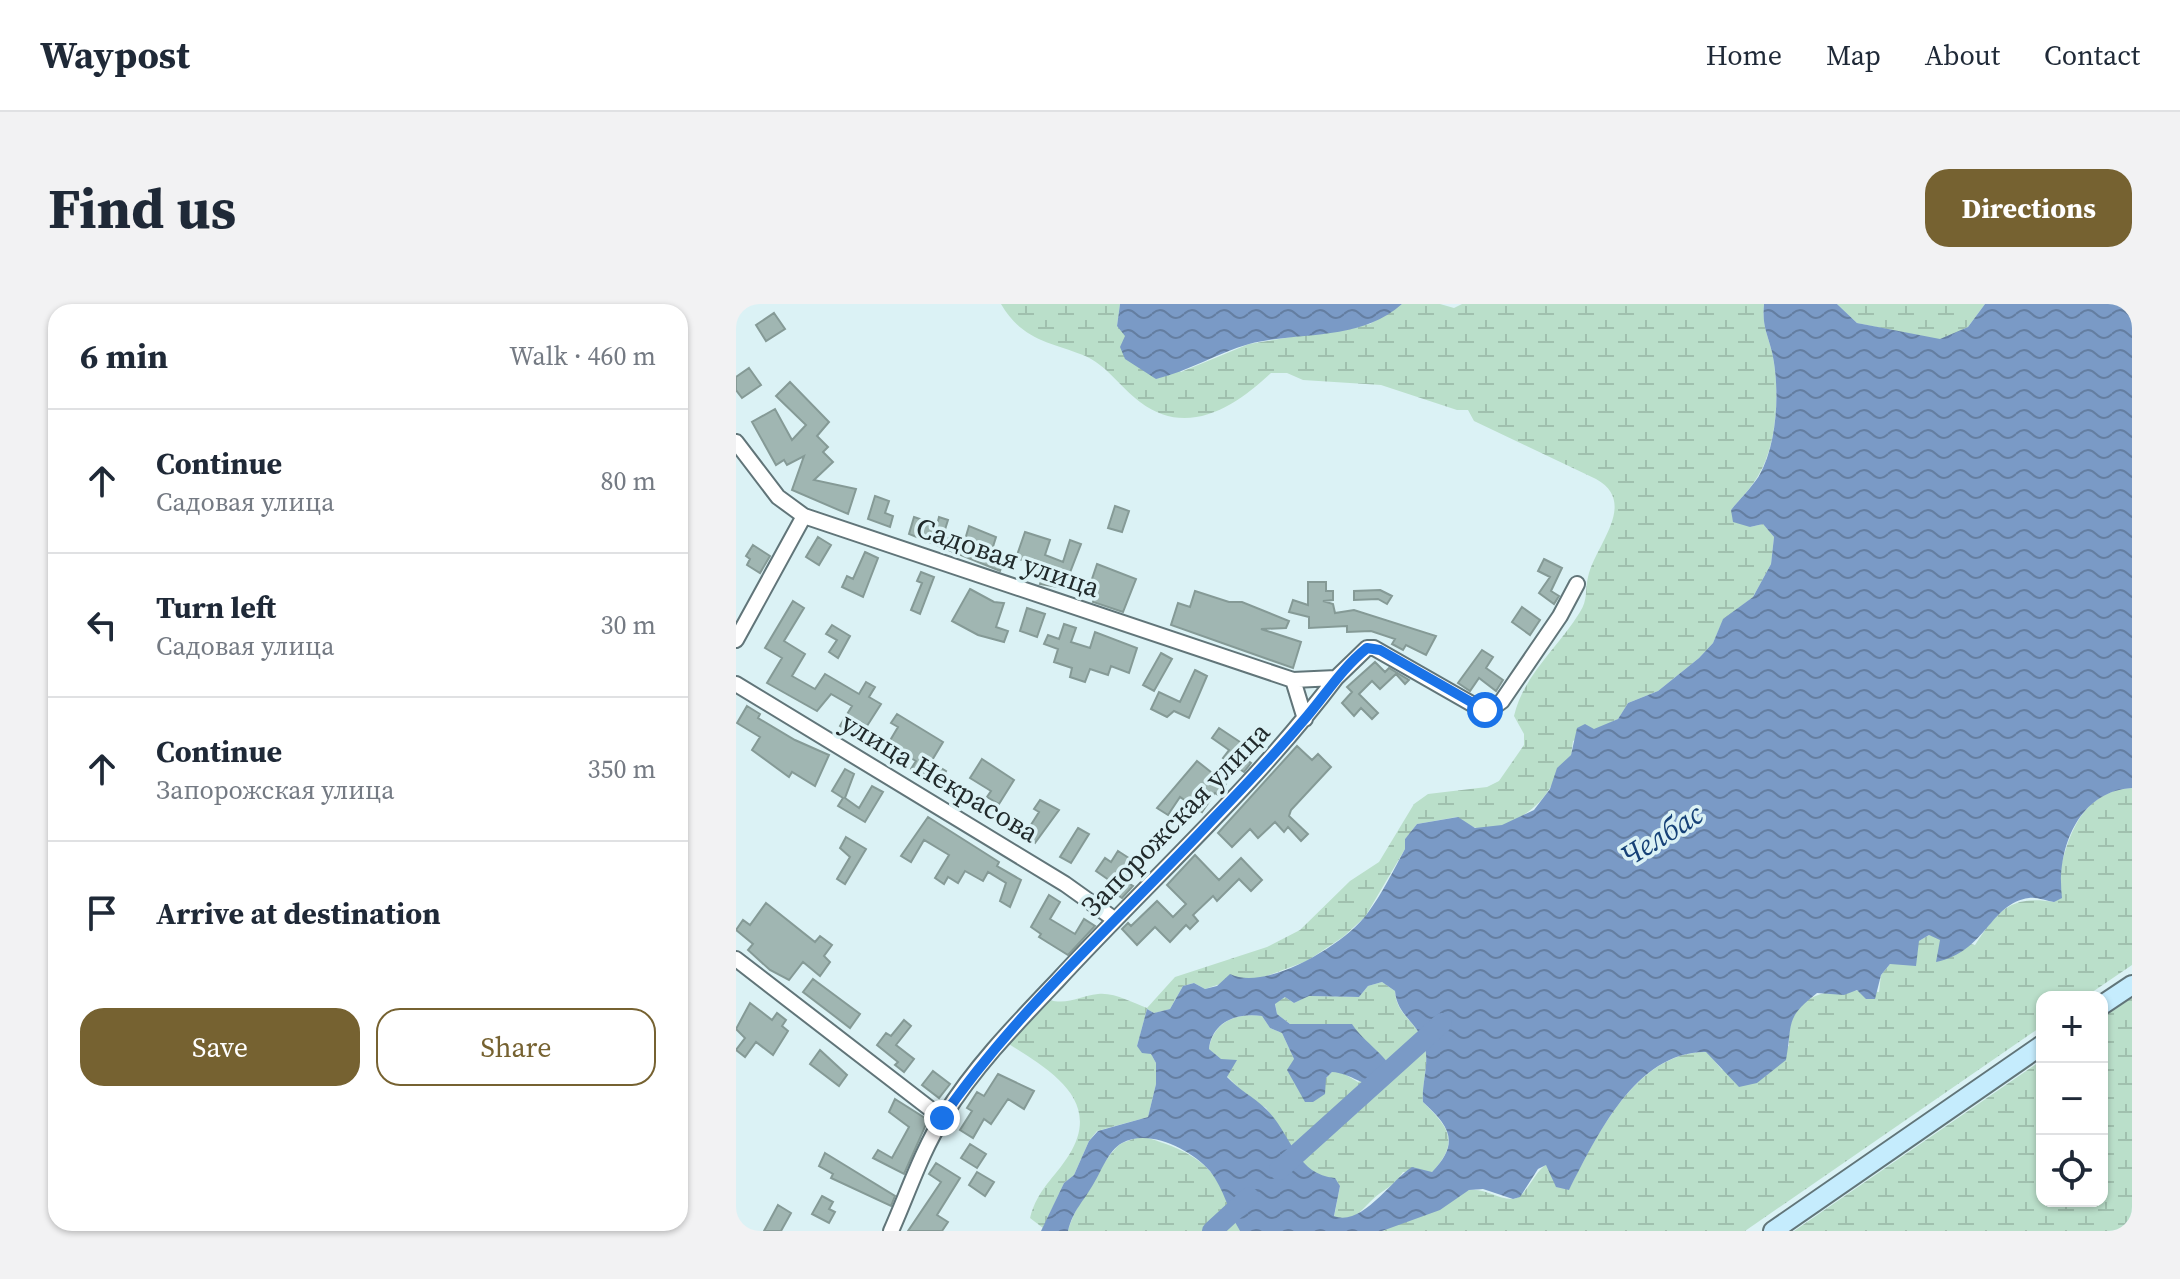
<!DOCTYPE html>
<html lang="en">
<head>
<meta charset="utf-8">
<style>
  body { margin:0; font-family:"Source Serif 4",serif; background:#f2f2f3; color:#1f2937 }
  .controls { position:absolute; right:24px; bottom:24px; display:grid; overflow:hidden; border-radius:16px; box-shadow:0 2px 6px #0004 }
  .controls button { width:72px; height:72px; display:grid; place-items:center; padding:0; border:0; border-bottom:2px solid #e0e1e3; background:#fff; color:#1f2937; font:40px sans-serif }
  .stop { position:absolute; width:24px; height:24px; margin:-18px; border:6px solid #1a73e8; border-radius:50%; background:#fff }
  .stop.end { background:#1a73e8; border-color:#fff; box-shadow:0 2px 8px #0008 }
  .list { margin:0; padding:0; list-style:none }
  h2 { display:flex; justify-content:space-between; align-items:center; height:104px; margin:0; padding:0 32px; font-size:34px }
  h2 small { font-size:26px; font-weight:400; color:#747a83 }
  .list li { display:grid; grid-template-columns:52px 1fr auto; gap:24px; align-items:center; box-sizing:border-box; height:144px; padding:0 32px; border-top:2px solid #e0e1e3 }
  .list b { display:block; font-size:30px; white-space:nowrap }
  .list p { margin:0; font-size:26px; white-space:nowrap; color:#747a83 }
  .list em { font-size:26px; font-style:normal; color:#747a83 }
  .actions { display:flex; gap:16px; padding:24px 32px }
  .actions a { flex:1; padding:18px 0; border:2px solid #766231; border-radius:24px; text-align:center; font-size:28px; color:#766231 }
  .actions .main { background:#766231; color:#fff }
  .icon { flex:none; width:44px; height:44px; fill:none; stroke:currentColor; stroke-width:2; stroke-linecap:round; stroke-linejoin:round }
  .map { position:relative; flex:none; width:1396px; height:927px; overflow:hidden; border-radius:24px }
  header { display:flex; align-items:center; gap:48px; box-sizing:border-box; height:112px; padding:0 40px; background:#fff; border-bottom:2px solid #e0e1e3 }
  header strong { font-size:38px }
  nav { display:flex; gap:44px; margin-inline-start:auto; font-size:28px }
  .intro { display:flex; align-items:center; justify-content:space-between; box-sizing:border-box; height:192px; padding:0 48px }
  h1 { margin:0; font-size:56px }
  .button { padding:20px 36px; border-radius:24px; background:#766231; color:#fff; font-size:28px; font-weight:700 }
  main { display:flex; gap:48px; padding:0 48px }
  aside { flex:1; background:#fff; border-radius:24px; box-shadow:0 2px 6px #0004 }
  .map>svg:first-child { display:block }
  .wetland { fill:url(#wetland-marsh) }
  .water { fill:url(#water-waves); fill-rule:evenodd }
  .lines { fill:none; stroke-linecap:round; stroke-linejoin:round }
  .river { stroke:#7a9ac6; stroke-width:20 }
  .building { fill:#a0b6b2; stroke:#859a96; stroke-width:2 }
  .minor-casing { stroke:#617579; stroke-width:18 }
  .secondary-casing { stroke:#617579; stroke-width:22 }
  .minor { stroke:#fff; stroke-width:14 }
  .secondary { stroke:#c5ecfd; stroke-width:18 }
  .route { stroke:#1a73e8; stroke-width:10 }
  .labels { text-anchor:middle; stroke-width:7; stroke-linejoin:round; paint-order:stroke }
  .street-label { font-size:28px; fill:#212a2b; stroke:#dbf2f5 }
  .water-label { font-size:30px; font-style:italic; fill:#154177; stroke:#dbf2f5 }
</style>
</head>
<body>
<header>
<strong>Waypost</strong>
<nav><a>Home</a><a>Map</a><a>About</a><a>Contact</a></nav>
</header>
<div class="intro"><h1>Find us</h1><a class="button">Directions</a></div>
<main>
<aside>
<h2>6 min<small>Walk · 460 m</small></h2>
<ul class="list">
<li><svg class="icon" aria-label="ahead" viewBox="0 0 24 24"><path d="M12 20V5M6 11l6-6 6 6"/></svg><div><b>Continue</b><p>Садовая улица</p></div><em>80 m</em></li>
<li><svg class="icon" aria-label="left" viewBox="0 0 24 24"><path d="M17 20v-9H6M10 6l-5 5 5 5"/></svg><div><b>Turn left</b><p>Садовая улица</p></div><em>30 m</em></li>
<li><svg class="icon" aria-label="ahead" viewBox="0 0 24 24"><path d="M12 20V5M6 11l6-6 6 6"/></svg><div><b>Continue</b><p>Запорожская улица</p></div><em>350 m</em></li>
<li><svg class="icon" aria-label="arrive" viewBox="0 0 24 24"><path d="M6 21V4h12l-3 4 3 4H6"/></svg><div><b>Arrive at destination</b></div></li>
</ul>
<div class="actions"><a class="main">Save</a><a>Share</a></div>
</aside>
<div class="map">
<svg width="1396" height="927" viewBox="0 0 1396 927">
  <defs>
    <pattern id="wetland-marsh" width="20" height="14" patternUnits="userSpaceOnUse" patternTransform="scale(2)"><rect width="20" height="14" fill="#badfca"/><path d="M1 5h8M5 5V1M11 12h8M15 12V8" fill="none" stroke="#a0c0ae"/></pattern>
    <pattern id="water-waves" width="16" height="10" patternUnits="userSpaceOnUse" patternTransform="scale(2)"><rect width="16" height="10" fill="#7a9ac6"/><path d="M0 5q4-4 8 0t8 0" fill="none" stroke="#647ea1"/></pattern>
  </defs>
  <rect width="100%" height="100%" fill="#dbf2f5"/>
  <path class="wetland" d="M265,0h119l-3,22 64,46 68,-28 121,-20 32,-20h38l14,4 8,-4h302c-2,22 3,28 8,48 8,36 6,92 -14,124 -7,12 -18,23 -27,34l19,17 13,-3 11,13 -3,27 -18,33 -30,23 -10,23 -14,15 -41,33 -30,12 -10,16 -45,22 -2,14c-14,14 -13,21 -23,36 -12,20 -49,45 -75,36 -5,-2 -11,-7 -16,-10l-40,7 -12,15v10l-40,68 -22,20 -36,24 -54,20 -14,-3 -34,11 -11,-6 -11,3 -13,23 -16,4 -7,-4 -10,37 14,8 5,9v21l-8,33 -51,14 -8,10 -15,34 -10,8 -21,45 -13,-10c8,-30 24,-39 39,-63 35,-56 -22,-86 -60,-111l40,-44c20,5 31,-4 49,-6 16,-2 35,9 49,14l28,-31 92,-30 33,-17 50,-49 29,-19 35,-58 14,-10 59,-7 12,-6 25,-36v-11l-10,-18c10,-42 44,-68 66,-104 8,-12 5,-23 8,-35 7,-32 51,-74 8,-98l-122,-58 -6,-11h-11l-76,-25 -78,-5 -16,-7h-16c-36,34 -84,65 -131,29 -20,-15 -33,-37 -57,-47 -34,-13 -61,-15 -82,-51z
    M1101,0h148l-17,23 -28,13 -83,-17z
    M1396,484v177l-47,32h-43v29l-297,205h-363l87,-41c17,-2 27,9 43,9 14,0 22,-28 35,-35l22,25c28,-53 67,-138 138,-137l15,18 67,-24c-4,-57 46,-59 90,-54l2,-17 9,-11 14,-2 15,-21 10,-6 46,10c23,-35 36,-50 79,-43 9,-48 19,-111 78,-114z
    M646,678l13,9c1,23 19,29 27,48 10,20 -1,43 1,63 25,25 38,39 9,70h-29c-8,12 -13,14 -24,22 -15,11 -22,30 -45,23l6,-31 -35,-18 -39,-60 -18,-10 -21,-22 4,-7 -22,-20c4,-27 28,-37 53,-33l8,12 12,5 12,26 32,19 6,-6h9l17,10 34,-16 -30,-25 -10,-16 -62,-1 -13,-10 -2,-11 10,-6 9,6 14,-7 51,1 9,-11z
    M1396,694v233h-338l248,-171v141h60v-183z
    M406,832c32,10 66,21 81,55 6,14 9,26 17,40h-172c4,-18 36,-73 51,-86 6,-4 16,-6 23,-9z"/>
  <path class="water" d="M384,0h282c-43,38 -102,27 -153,40 -32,9 -60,27 -93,35l-31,-20 -5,-12 5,-11 -8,-10z
    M1028,0h73l20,19 83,16 28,-12 17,-23h147v484c-54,3 -76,62 -70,110l-8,4c-7,-1 -18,-5 -25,-4 -39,5 -43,54 -93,64l4,-22 -11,-5 -10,6 -3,25 -26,-2 -9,11 -6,24h-9l-9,-9 -13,5 -27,-2c-33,26 -24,30 -31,67l-29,23 -18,4 -33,-35c-70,-1 -109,84 -137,138l-13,-3 -10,-22 -8,4 -18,28 -7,2 -30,-10 -14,1 -29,20 -58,21h-142c-12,-20 -16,-42 -30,-60 -19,-22 -62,-43 -88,-28 -14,8 -20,27 -28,40 -10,18 -21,27 -26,48h-27l23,-48 10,-8 15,-34 9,-10 50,-14 8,-33v-21l-5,-9 -9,-1 -5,-7 10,-37 7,4 16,-4 13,-23 11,-3 11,6 12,-3 13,-12c36,18 115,-30 137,-60 15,-20 26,-43 38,-65v-10l12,-15 41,-7 17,11 27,-3 32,-15 16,-21 7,-21 14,-13 6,-27 8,-4 9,5 24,-10 10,-16 30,-12 41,-33 14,-15 10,-24 30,-22 18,-33 3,-27 -11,-13 -13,3 -17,-5 -2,-12c9,-11 20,-22 28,-34 19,-33 21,-88 13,-124 -5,-20 -10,-26 -8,-48zM646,678l13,9c2,23 19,29 27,48 10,20 -1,43 1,63 26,24 38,40 9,70l-20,-5c-21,13 -50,60 -78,49l6,-30 -5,-8c-40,-4 -43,-44 -69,-69 -12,-12 -27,-19 -39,-32l10,-17 -16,-1 -12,-10c3,-27 28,-37 53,-33l8,12 12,5 12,26 -7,11 18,32h8l12,-8 1,-16 6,-6c27,2 33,24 63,4 -5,-19 -32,-34 -43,-52h-62l-13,-10 -2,-10 10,-7 9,6 15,-7 50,1 9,-11z"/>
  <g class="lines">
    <path class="river" d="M543,866l163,-147
      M476,927l37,-34"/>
  </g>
  <path class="building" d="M38,9l11,16 -19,12 -10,-16z
    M13,64l12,17 -19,13 -6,-8v-13z
    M54,78l39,40 -12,14 11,11 -5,5 10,10 -19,18 42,9 -8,25 -56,-24 12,-34 -17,9 -3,-5 -8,5 -24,-43 23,-13 17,31 14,-15 -30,-29z
    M139,192l14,5 -4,12 8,3 -3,11 -22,-8z
    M379,202l14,5 -7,21 -14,-4z
    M178,213l23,8 2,-8 9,3 -5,16 21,7 5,-17 27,11 -5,16 14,4 -5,14 -91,-37z
    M289,228l25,8 -5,15 18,7 7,-22 11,4 -17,44 -24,-4 6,-16 -30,-10z
    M82,233l13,8 -12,20 -13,-8z
    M17,241l17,11 -10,17 -13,-8 3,-6 -4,-3z
    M129,248l13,6 -15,39 -21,-10 5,-11 6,3z
    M808,255l18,9 -11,23 8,5 -5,8 -15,-11 11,-16 -12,-6z
    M361,260l39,15 -13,33 -30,-10 4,-11 -8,-3z
    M185,268l13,5 -14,37 -9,-4 11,-27 -5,-2z
    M572,278h18v9h7v9l-10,1 10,3 2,9 19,-3 82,26 -10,19 -20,-10 -3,5 -11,-6 3,-5 -24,-8 -24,1v-6l-38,2v-11l-20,-5 4,-12 15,5z
    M234,285l24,13 10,1 -8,24 12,4 -4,11 -26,-7 -26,-14z
    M644,286l12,6 -5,8 -9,-5 -24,1v-9z
    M459,287l34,11h13l47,19 -3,7 -25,1 40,13 -8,26 -122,-43 7,-22 12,4z
    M57,297l11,7 -20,33 21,13 -13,22 23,13 10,-15 34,20 7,-12 9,5 -6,10 12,7 -14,22 -5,-3 -7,12 -15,-9 12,-20 -21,-12 -14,17 -50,-28 15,-25 -17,-10z
    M786,303l18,13 -10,15 -18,-13z
    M291,304l18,6 -8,23 -17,-6z
    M328,320l12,4 -5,14 19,6 5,-16 42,16 -8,25 -18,-7 -3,9 -18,-6 -5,13 -15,-5 2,-9 -18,-6 4,-13 -14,-5 4,-9 11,4z
    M96,321l18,11 -12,22 -9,-6 8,-12 -11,-6z
    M746,346l11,7 -7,11 17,12 -7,11 -17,-13 -9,13 -12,-8z
    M425,349l11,6 -18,32 -11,-6z
    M639,358l10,10 4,-4 20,12 -4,4 -9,-10 -16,15 -8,-8 -13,13 19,19 -6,6 -11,-11 -7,8 -12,-13 10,-11 -5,-5z
    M459,366l12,6 -18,42 -15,-7 -7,6 -16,-8 8,-17 21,10z
    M11,402l13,8 -2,4 37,22 34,15 -14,31 -23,-14 -3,5 -37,-27 8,-13 -23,-14z
    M161,410l46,28 -12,20 15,9 -8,14 -27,-16 5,-8 -18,-10 -5,9 -11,-6 16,-27 -7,-4z
    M483,424l27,18 -6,9 11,8 -7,9 -21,-14 6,-8 -17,-12z
    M561,442l15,14 6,-6 13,13 -40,43 -2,6 19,18 -7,7 -13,-14 -4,5 -9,-10 -17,16 -8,-9 -18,18 -14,-14z
    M246,455l32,21 -15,24 -12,-7 4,-6 -21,-13z
    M461,457l29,23 -8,11 -3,-2 -13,19 -22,-15 -12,18 -11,-7z
    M109,465l9,5 -9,24 14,10 13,-22 11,6 -18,30 -27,-16 5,-8 -11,-7z
    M304,496l19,10 -24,33 -11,-7 15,-24 -5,-3z
    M192,513l71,45 -2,4 24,14 -11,27 -10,-6 6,-18 -18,-11 -5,9 -18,-10 -7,12 -10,-6 -4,7 -9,-6 14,-23 -25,-15 -13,22 -10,-6z
    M342,524l11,6 -18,29 -11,-6z
    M110,533l20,12 -21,35 -8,-5 13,-22 -10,-9z
    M382,547l17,11 -10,19 8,5 -11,12 -6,-4v-9l-20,-14 9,-13 6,4z
    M459,551l24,25 22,-22 21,22 -11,11 -12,-12 -22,22 -4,-5 -20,19 5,6 -8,8 -4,-4 -16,17 -15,-15 -18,18 -15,-16 6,-6 3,3 26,-25 16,16 13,-13 -19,-19z
    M313,591l11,7 -10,17 25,15 9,-15 11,7 -27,29 -29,-18 2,-3 -10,-7z
    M30,599l49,39 5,-6 12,9 -8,11 6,6 -10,14 -17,-14 -14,18 -19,-10 -22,-20 5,-6 -17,-14 7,-10 7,5z
    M77,675l47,35 -10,14 -47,-36z
    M14,699l22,17 5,-7 9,7 -4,6 6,5 -15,24 -17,-13 -11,15 -9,-7 9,-12 -9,-9z
    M168,716l7,6 -15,19 18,14 -10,13 -9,-7 3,-3 -21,-17 9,-12 5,3z
    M84,746l27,25 -8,11 -29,-22z
    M197,767l17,13 -11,14 -17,-13z
    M262,770l36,17 -10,18 -16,-10 -17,25 -7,-5 -11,19 -13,-8 12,-19 -5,-3 10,-16 7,4z
    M159,795l33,21 -24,54 -31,-16 5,-8 14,8 17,-31 -20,-15z
    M234,840l16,10 -9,14 -16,-10z
    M89,849l70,43 -4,10 -60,-28 2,-4 -14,-8z
    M200,859l24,15 -23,37 11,7 -6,9h-34l33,-49 -12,-8z
    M241,868l17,10 -9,14 -16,-11z
    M86,892l11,6 -4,7 6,3 -6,11 -17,-9z
    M42,901l13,8 -10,18h-17z"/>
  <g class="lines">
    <g class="minor-casing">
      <path id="minor" d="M0,138l42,55 26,19 489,164 43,-2 31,-30h7l105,60 12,1 11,-8 58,-85 17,-32
        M0,336l68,-124
        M557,376l12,39
        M0,380l329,200 49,35
        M0,655l206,159
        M155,927c17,-38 31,-81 53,-115 31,-50 73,-93 113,-135 93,-101 197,-194 279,-303"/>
    </g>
    <g class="secondary-casing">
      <path id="secondary" d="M1366,701l30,-20
        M1037,927l269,-186"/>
    </g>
    <use href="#minor" class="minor"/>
    <use href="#secondary" class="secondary"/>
  </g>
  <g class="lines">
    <path class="route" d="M206,814c76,-110 179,-200 270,-298 31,-32 62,-65 91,-99 22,-25 38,-52 64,-73l13,2 105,60"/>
  </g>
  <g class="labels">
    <g class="street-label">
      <text transform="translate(272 253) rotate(19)" y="10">Садовая улица</text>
      <text transform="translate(204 473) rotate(31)" y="10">улица Некрасова</text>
      <text transform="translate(439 515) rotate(-46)" y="10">Запорожская улица</text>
    </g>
    <g class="water-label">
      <text transform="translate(926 531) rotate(-32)" y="10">Челбас</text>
    </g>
  </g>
</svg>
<div class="controls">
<button>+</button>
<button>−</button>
<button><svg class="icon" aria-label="locate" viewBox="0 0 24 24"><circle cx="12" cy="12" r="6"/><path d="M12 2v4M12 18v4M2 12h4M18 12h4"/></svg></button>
</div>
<div class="stop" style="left:749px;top:406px"></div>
<div class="stop end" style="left:206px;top:814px"></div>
</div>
</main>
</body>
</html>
